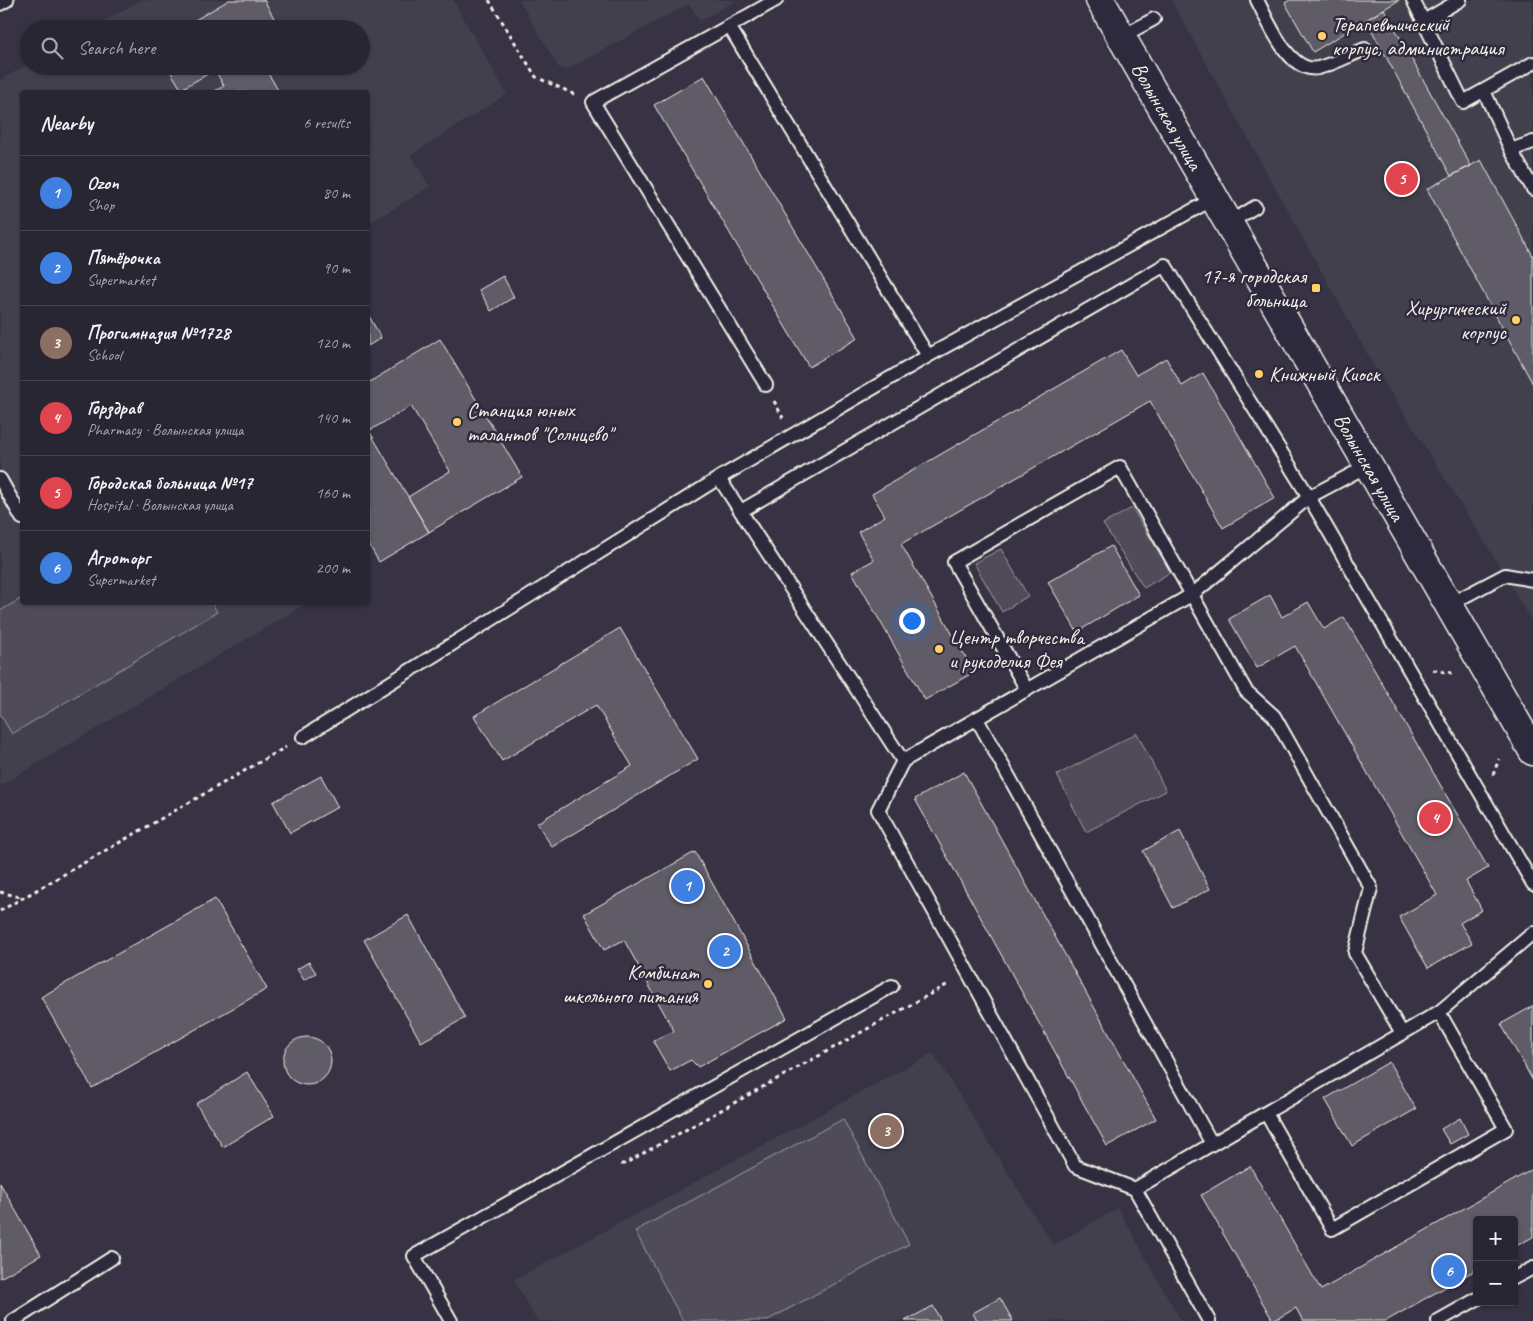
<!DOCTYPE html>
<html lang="en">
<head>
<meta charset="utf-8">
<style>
  body { margin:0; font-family:Caveat,sans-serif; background:#312e3b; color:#f1f3f6 }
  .controls { position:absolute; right:15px; bottom:15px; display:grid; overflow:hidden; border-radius:5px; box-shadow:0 1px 4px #0004 }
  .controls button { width:45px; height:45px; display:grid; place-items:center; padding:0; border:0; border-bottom:1px solid #45434e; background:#292633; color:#f1f3f6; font:25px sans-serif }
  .you { position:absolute; left:911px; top:620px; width:18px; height:18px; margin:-12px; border:4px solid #fff; border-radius:50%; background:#1a73e8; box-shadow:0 0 0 8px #1a73e833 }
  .badge { display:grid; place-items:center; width:32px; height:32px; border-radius:50%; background:#bca0f2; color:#fff; font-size:16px; font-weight:700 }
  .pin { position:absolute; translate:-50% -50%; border:2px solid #fff; box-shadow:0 1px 5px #0006 }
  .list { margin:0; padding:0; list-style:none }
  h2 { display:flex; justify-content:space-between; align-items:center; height:65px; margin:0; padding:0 20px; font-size:21px }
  h2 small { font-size:16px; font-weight:400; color:#a5a5ac }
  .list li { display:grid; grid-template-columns:32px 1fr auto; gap:15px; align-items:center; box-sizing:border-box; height:75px; padding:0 20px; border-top:1px solid #45434e }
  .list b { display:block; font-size:19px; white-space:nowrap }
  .list p { margin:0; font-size:16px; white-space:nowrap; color:#a5a5ac }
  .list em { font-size:16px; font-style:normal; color:#a5a5ac }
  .icon { flex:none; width:28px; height:28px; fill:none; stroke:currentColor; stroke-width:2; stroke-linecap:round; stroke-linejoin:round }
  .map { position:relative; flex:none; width:1533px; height:1321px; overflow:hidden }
  .search { position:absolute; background:#292633; box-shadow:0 1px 4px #0004; left:20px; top:20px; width:350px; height:55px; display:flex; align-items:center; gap:12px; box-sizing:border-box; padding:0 18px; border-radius:28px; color:#a5a5ac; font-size:19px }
  .panel { position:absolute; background:#292633; box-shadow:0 1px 4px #0004; left:20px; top:90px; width:350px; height:515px; border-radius:5px }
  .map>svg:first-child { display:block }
  .built { fill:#433f4e }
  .green { fill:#504b59; stroke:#a29ea0 }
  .building { fill:#5f5c67; stroke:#f4f1e8 }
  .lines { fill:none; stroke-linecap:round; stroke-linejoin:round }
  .service-casing { stroke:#f4f1e8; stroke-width:16 }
  .tertiary-casing { stroke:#f4f1e8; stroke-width:31 }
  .path { stroke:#f4f1e8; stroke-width:3; stroke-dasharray:4 4; stroke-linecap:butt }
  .service { stroke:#2f2a3d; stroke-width:12 }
  .tertiary { stroke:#2f2a3d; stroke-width:28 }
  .poi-dot { fill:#ffd166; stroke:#2f2a3d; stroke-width:2 }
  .labels { text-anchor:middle; stroke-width:5; stroke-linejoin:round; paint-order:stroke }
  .poi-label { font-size:21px; fill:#f4f1e8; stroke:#2f2a3d; text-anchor:start }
  .street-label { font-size:21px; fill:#f4f1e8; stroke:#2f2a3d }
</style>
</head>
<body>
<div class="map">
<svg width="1533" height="1321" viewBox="0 0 1533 1321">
  <rect width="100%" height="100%" fill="#373244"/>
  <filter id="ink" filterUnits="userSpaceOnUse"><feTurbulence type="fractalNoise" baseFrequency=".02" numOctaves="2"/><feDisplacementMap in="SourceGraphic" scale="10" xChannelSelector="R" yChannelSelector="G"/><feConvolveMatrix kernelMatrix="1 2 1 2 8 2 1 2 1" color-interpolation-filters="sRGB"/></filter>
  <g filter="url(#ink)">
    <path class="built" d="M141,0h312l54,94 -96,61 19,32 -62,37v-132h-346v510l285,1 -307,183v-706l29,-16v2h332v-37h-270z
      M519,0h218l-37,21 -11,-17 -123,66 -8,-3z
      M1171,0h362v624l-28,-49 -135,-216z
      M933,1053l120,192 65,-37 63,113h-644l-23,-41z"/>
    <path class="green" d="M1132,508l39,64 -27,16 -41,-64z
      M1001,549l27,47 -26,16 -28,-49z
      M22,598v4l190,1 5,9 -205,122 -12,-20v-103z
      M1137,733l29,58 -80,41 -29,-57z
      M843,1119l66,125 -143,77h-83l-48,-90z"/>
    <path class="building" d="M229,0h35l16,29h-100z
      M1290,0h109l-86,52 -28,-49z
      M1384,9l87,157 -20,10 -85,-156z
      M167,66h86l1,3 10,-3 15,26h-62l-2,-1 9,-5 -9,-16 -34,19z
      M704,76l154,262 -49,29 -155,-262z
      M1481,160l52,96v128l-106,-195z
      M503,276l11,21 -23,14 -12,-21z
      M368,314l13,24 -13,8z
      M440,339l82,138 -93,55 -21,-35 42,-26 -39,-65 -42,25 -1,-48z
      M1121,350l15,25 30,-17 16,28 21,-13 72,125 -52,30 -73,-127 -249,143 73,128 -49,28 -73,-128 22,-12 -16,-28 27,-16 -13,-22z
      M368,429l61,103 -50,30 -11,-19z
      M1111,546l28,49 -62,37 -29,-50z
      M1270,595l12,22 26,-15 16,27 20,-12 144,251 -22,13 16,29 -22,13 12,20 -44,25 -29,-51 38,-22 -142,-249 -38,22 -28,-49z
      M620,628l78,131 -146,88 -15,-24 95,-57 -36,-61 -94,56 -28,-45z
      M964,772l192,347 -49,27 -192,-347z
      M321,776l17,31 -48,26 -17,-31z
      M1180,831l30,58 -37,19 -30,-57z
      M695,852l92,166 -89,49 -7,-7 -21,11 -17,-30 21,-10 -50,-91 -20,10 -20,-36z
      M215,899l52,90 -175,99 -51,-91z
      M408,915l57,103 -44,24 -57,-102z
      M309,962l7,11 -12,7 -7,-11z
      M1533,1006v75l-32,-57z
      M283 1061a24 24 0 1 1 48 0a24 24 0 1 1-48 0Z
      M1389,1062l27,47 -64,37 -27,-47z
      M247,1072l27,44 -51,31 -27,-43z
      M1460,1118l8,16 -18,10 -9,-15z
      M1250,1166l71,124 212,-121v68l-19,10v-27h-37v49l-91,52h-83l-7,-13 -23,13 -72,-126z
      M0,1183l41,72 -41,23z
      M1000,1298l13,23h-36l-4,-8z
      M933,1306l8,15h-36z"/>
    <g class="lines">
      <g class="service-casing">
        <path id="service" d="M1257,0c11,21 32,74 61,68 16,-4 32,-13 47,-19
          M1413,0l50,102 70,-39
          M0,4l7,-4
          M1424,21l36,-21
          M729,26l199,330
          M1121,37l33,-18
          M1484,91l27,59
          M1533,142l-22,8 22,39
          M1215,198l-287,158 -209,122 184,283 290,-167 116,-97 60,-32
          M1229,223l26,-16
          M766,385l-173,-283 183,-102
          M0,479l22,39
          M741,511l424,-246 144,232 224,387
          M1450,604l55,-29 28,5
          M1027,690l-73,-128 166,-95 126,224 28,25 97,172 -16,65 47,80
          M977,719l235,425 227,-132 94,-79
          M303,737l416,-259
          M903,761l-25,49 197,356 60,23
          M1266,1113l66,116 174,-100 -67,-117
          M1514,1278l19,-10
          M13,1321l99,-63
          M451,1321l-37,-65 478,-270
          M1209,1321l-74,-132 77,-45
          M1438,1321l39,-22"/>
      </g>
      <g class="tertiary-casing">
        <g id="tertiary">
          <path id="s1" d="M1100,0l433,751"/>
        </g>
      </g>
      <path class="path" d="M489,0l47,77 40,18
        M774,401l9,17
        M1433,670l19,3
        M1493,775l6,-16
        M0,892l24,6
        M0,911l286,-164
        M621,1164h3l326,-181"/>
      <use href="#service" class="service"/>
      <use href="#tertiary" class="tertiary"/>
    </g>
  </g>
  <g class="poi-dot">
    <circle cx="1322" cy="36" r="5"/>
    <rect x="1311" y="283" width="10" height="10" rx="2.5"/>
    <circle cx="1516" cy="320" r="5"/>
    <circle cx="1259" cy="374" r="5"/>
    <circle cx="457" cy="422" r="5"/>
    <circle cx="939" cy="649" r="5"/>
    <circle cx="708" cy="984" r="5"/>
  </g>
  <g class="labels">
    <g class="poi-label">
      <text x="1332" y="31">Терапевтический<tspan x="1332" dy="24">корпус, администрация</tspan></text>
      <text x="1306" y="283" text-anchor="end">17-я городская<tspan x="1306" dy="24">больница</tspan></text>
      <text x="1506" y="315" text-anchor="end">Хирургический<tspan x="1506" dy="24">корпус</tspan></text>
      <text x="1269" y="381">Книжный Киоск</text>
      <text x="467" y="417">Станция юных<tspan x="467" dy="24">талантов "Солнцево"</tspan></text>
      <text x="949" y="644">Центр творчества<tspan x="949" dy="24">и рукоделия Фея</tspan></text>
      <text x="698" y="979" text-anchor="end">Комбинат<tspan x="698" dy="24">школьного питания</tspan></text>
    </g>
    <g class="street-label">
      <text dy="7" stroke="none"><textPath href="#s1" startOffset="134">Волынская улица</textPath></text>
      <text dy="7" stroke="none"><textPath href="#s1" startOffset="539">Волынская улица</textPath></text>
    </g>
  </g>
</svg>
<div class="controls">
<button>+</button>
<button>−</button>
</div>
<div class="you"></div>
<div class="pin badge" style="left:687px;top:886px;background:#3f7fe0">1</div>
<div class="pin badge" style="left:725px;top:951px;background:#3f7fe0">2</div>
<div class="pin badge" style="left:886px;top:1131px;background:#8d6e63">3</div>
<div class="pin badge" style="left:1435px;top:818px;background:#e0444e">4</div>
<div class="pin badge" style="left:1402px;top:179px;background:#e0444e">5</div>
<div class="pin badge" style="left:1449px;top:1271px;background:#3f7fe0">6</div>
<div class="search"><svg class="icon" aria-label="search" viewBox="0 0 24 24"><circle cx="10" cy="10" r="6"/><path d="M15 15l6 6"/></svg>Search here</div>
<section class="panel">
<h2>Nearby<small>6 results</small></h2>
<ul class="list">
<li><span class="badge" style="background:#3f7fe0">1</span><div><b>Ozon</b><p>Shop</p></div><em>80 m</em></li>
<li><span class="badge" style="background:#3f7fe0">2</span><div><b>Пятёрочка</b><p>Supermarket</p></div><em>90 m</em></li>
<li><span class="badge" style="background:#8d6e63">3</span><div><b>Прогимназия №1728</b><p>School</p></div><em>120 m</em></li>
<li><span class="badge" style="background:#e0444e">4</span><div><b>Горздрав</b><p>Pharmacy · Волынская улица</p></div><em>140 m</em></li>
<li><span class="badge" style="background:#e0444e">5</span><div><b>Городская больница №17</b><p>Hospital · Волынская улица</p></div><em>160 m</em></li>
<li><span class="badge" style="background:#3f7fe0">6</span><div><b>Агроторг</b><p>Supermarket</p></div><em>200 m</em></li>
</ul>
</section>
</div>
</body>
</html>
